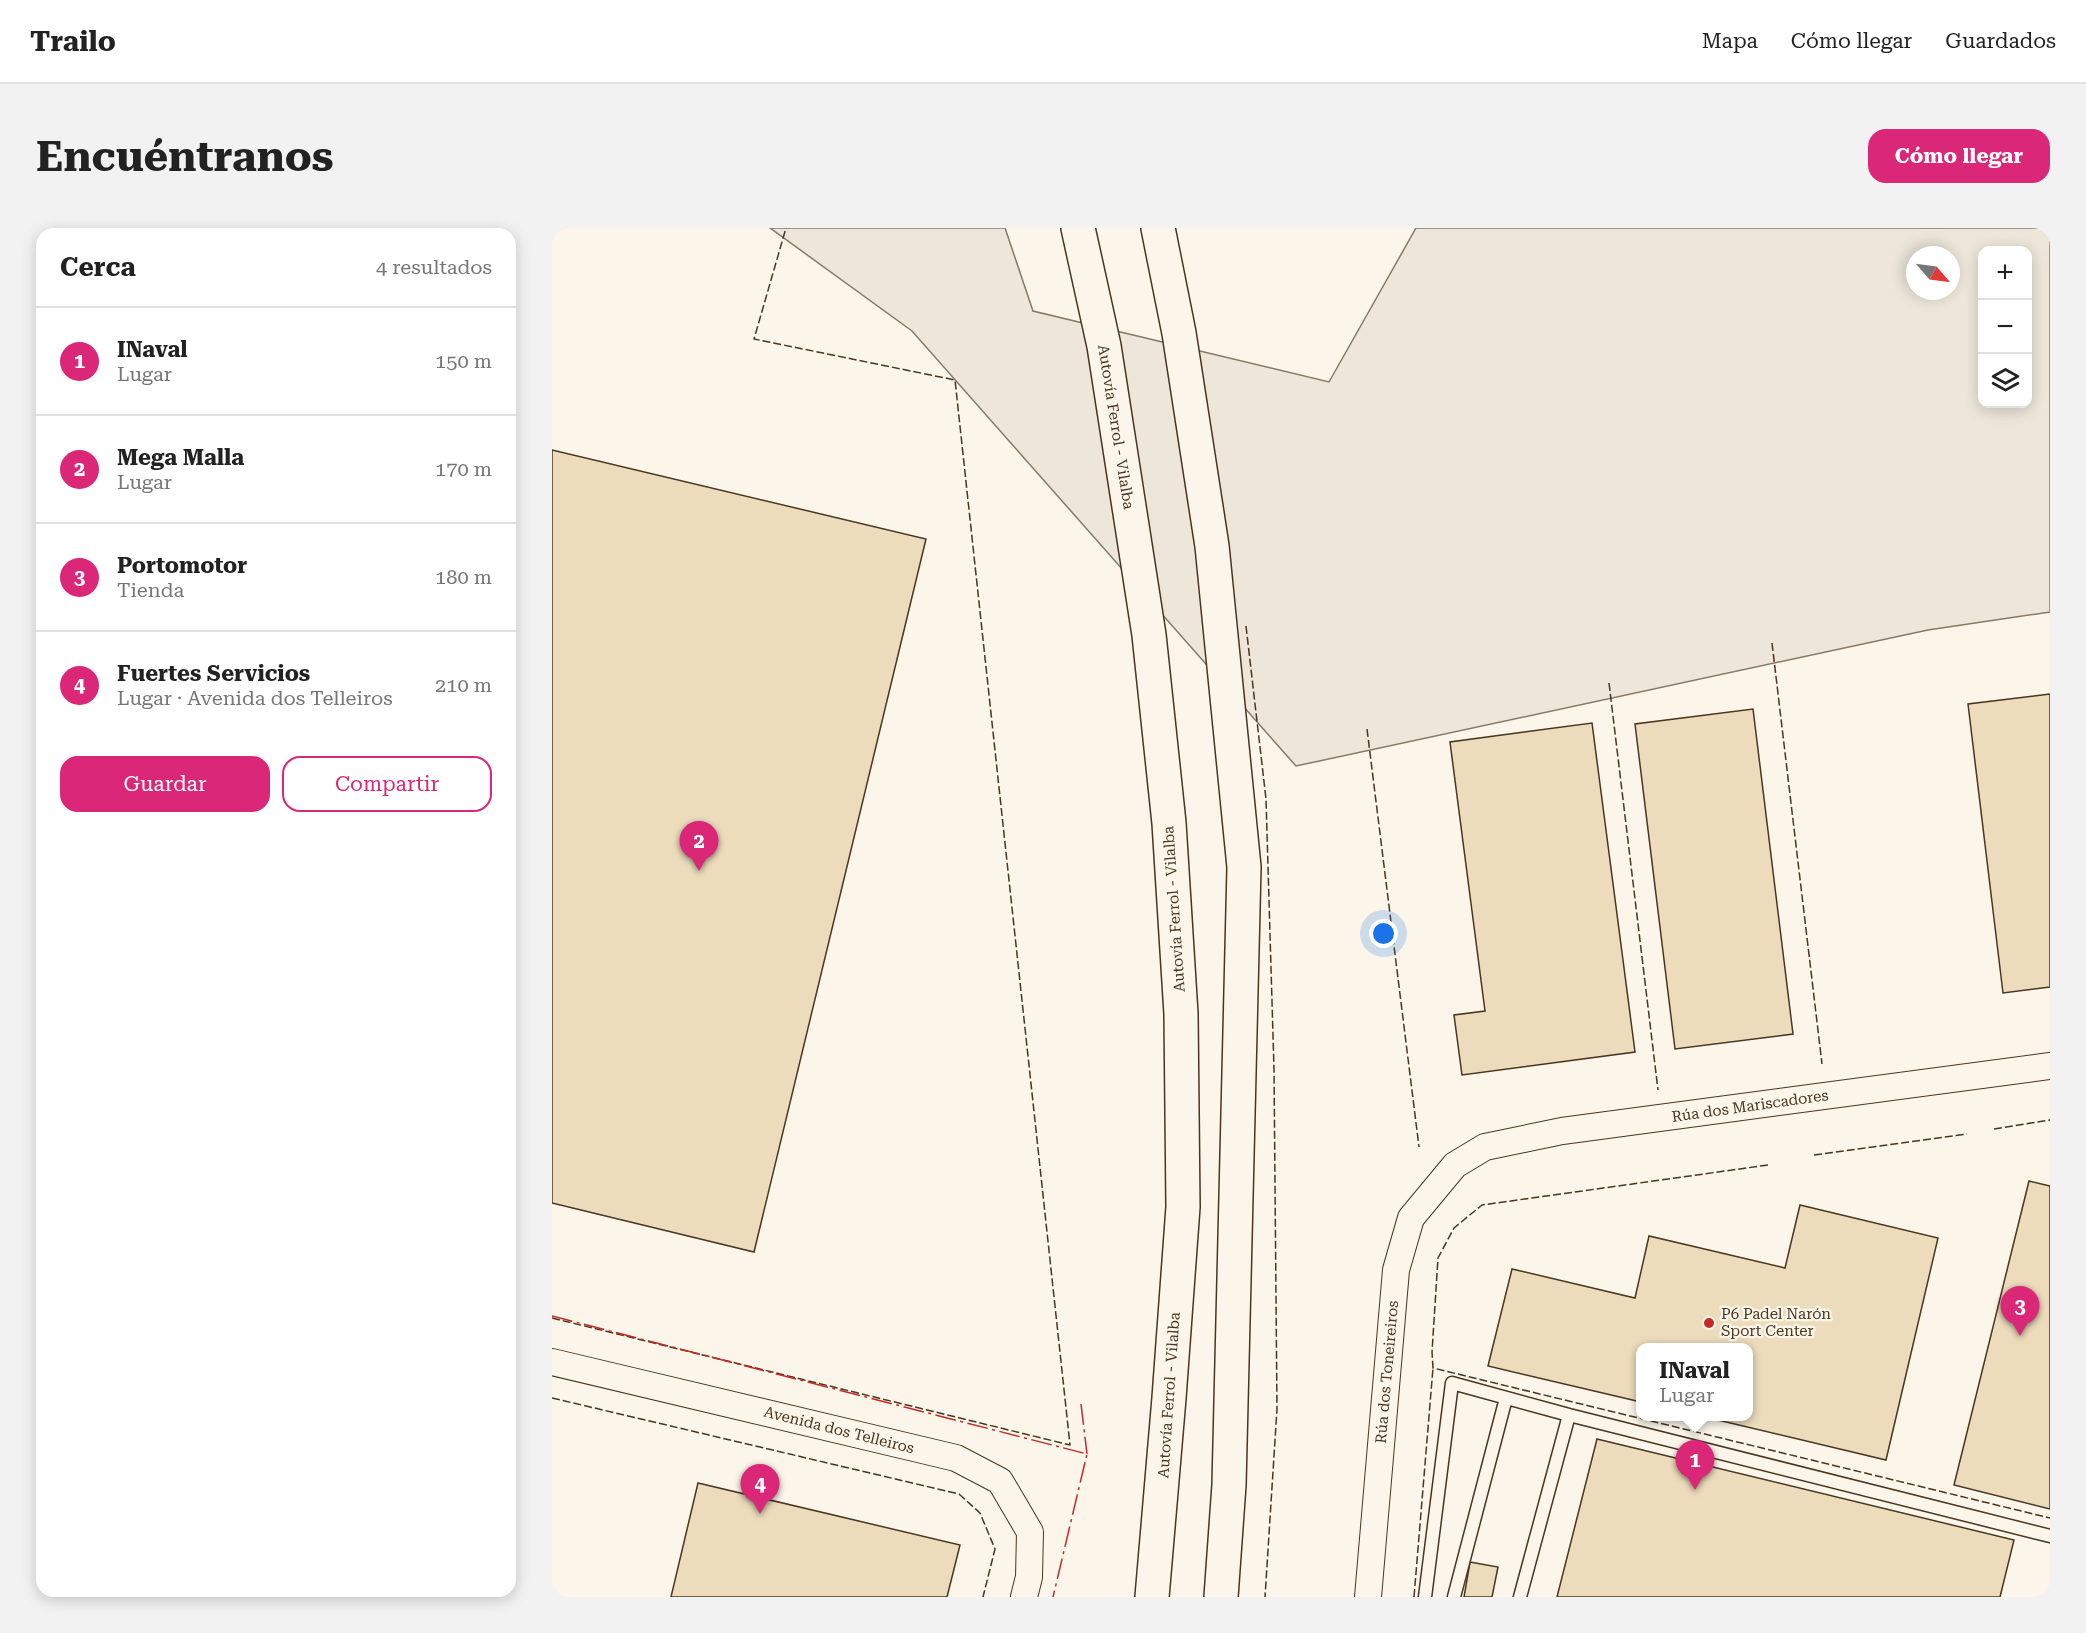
<!DOCTYPE html>
<html lang="es">
<head>
<meta charset="utf-8">
<style>
  body { margin:0; font-family:"Roboto Serif",serif; background:#f2f2f2; color:#222 }
  .controls { position:absolute; right:18px; top:18px; display:grid; overflow:hidden; border-radius:12px; box-shadow:0 3px 15px #0003 }
  .controls button { width:54px; height:54px; display:grid; place-items:center; padding:0; border:0; border-bottom:2px solid #e0e0e0; background:#fff; color:#222; font:30px sans-serif }
  .compass { position:absolute; left:1354px; top:18px; width:54px; height:54px; border-radius:50%; background:#fff; box-shadow:0 3px 15px #0003; rotate:118deg }
  .you { position:absolute; left:832px; top:706px; width:21px; height:21px; margin:-15px; border:4px solid #fff; border-radius:50%; background:#1a73e8; box-shadow:0 0 0 9px #1a73e833 }
  .badge { display:grid; place-items:center; width:39px; height:39px; border-radius:50%; background:#db2777; color:#fff; font-size:20px; font-weight:700 }
  .pin { position:absolute; translate:-50% -50px; filter:drop-shadow(0 2px 3px #0008) }
  .pin::after { content:''; position:absolute; top:32px; width:21px; height:18px; background:inherit; clip-path:polygon(0 0,100% 0,50% 100%) }
  .popup { position:absolute; left:1084px; top:1115px; width:117px; height:78px; box-sizing:border-box; display:grid; place-content:center; border-radius:12px; background:#fff; filter:drop-shadow(0 2px 4px #0005); font-size:20px; white-space:nowrap; color:#767676 }
  .popup b { font-size:22px; color:#222 }
  .popup::after { content:''; position:absolute; left:50%; top:100%; margin-left:-12px; border:12px solid transparent; border-top-color:#fff }
  .list { margin:0; padding:0; list-style:none }
  h2 { display:flex; justify-content:space-between; align-items:center; height:78px; margin:0; padding:0 24px; font-size:26px }
  h2 small { font-size:20px; font-weight:400; color:#767676 }
  .list li { display:grid; grid-template-columns:39px 1fr auto; gap:18px; align-items:center; box-sizing:border-box; height:108px; padding:0 24px; border-top:2px solid #e0e0e0 }
  .list b { display:block; font-size:22px; white-space:nowrap }
  .list p { margin:0; font-size:20px; white-space:nowrap; color:#767676 }
  .list em { font-size:20px; font-style:normal; color:#767676 }
  .actions { display:flex; gap:12px; padding:18px 24px }
  .actions a { flex:1; padding:14px 0; border:2px solid #db2777; border-radius:18px; text-align:center; font-size:21px; color:#db2777 }
  .actions .main { background:#db2777; color:#fff }
  .icon { flex:none; width:33px; height:33px; fill:none; stroke:currentColor; stroke-width:2; stroke-linecap:round; stroke-linejoin:round }
  .map { position:relative; flex:none; width:1498px; height:1369px; overflow:hidden; border-radius:18px }
  header { display:flex; align-items:center; gap:36px; box-sizing:border-box; height:84px; padding:0 30px; background:#fff; border-bottom:2px solid #e0e0e0 }
  header strong { font-size:28px }
  nav { display:flex; gap:33px; margin-inline-start:auto; font-size:21px }
  .intro { display:flex; align-items:center; justify-content:space-between; box-sizing:border-box; height:144px; padding:0 36px }
  h1 { margin:0; font-size:42px }
  .button { padding:15px 27px; border-radius:18px; background:#db2777; color:#fff; font-size:21px; font-weight:700 }
  main { display:flex; gap:36px; padding:0 36px }
  aside { flex:1; background:#fff; border-radius:18px; box-shadow:0 3px 15px #0003 }
  .map>svg:first-child { display:block }
  .green { fill:#ede6d9; stroke:#887966; stroke-width:1.5; fill-rule:evenodd }
  .building { fill:#ecdcbc; stroke:#4a3520; stroke-width:1.5 }
  .lines { fill:none; stroke-linecap:round; stroke-linejoin:round }
  .lane-casing { stroke:#4a3520; stroke-width:15 }
  .street-casing { stroke:#4a3520; stroke-width:28 }
  .highway-casing { stroke:#4a3520; stroke-width:36 }
  .lane { stroke:#fbf6e9; stroke-width:12 }
  .street { stroke:#fbf6e9; stroke-width:26 }
  .highway { stroke:#fbf6e9; stroke-width:33 }
  .fence { stroke:#4a3520; stroke-width:1.5; stroke-dasharray:8 3; stroke-linecap:butt }
  .power { stroke:#c62828; stroke-width:1.5; stroke-dasharray:21 4.5 3 4.5; stroke-linecap:butt }
  .poi-dot { fill:#c62828; stroke:#fbf6e9; stroke-width:2 }
  .labels { text-anchor:middle; stroke-width:4.5; stroke-linejoin:round; paint-order:stroke }
  .street-label { font-size:15px; fill:#4a3520; stroke:#fbf6e9 }
  .poi-label { font-size:15px; fill:#4a3520; stroke:#fbf6e9; text-anchor:start }
</style>
</head>
<body>
<header>
<strong>Trailo</strong>
<nav><a>Mapa</a><a>Cómo llegar</a><a>Guardados</a></nav>
</header>
<div class="intro"><h1>Encuéntranos</h1><a class="button">Cómo llegar</a></div>
<main>
<aside>
<h2>Cerca<small>4 resultados</small></h2>
<ul class="list">
<li><span class="badge">1</span><div><b>INaval</b><p>Lugar</p></div><em>150 m</em></li>
<li><span class="badge">2</span><div><b>Mega Malla</b><p>Lugar</p></div><em>170 m</em></li>
<li><span class="badge">3</span><div><b>Portomotor</b><p>Tienda</p></div><em>180 m</em></li>
<li><span class="badge">4</span><div><b>Fuertes Servicios</b><p>Lugar · Avenida dos Telleiros</p></div><em>210 m</em></li>
</ul>
<div class="actions"><a class="main">Guardar</a><a>Compartir</a></div>
</aside>
<div class="map">
<svg width="1498" height="1369" viewBox="0 0 1498 1369">
  <rect width="100%" height="100%" fill="#fbf6e9"/>
  <path class="green" d="M218,0h235l28,83 296,71 87,-154h634v384l-122,18 -632,136 -384,-435zM1430,22h46v154h-46zM1363,27h36v36h-36z"/>
  <path class="building" d="M0,222l374,89 -172,713 -202,-49z
    M1498,466v293l-47,6 -35,-289z
    M1201,481l40,325 -118,15 -40,-325z
    M1040,495l43,329 -173,23 -8,-60 31,-4 -35,-269z
    M1477,953l21,5v323l-96,-24z
    M1248,977l138,33 -52,222 -185,-44h48v-68h-108v54l-153,-36 24,-97 123,29 14,-62 136,32z
    M1045,1211l417,101 -14,57h-443z
    M146,1255l262,62 -13,52h-276z
    M918,1334l28,5 -6,30h-28z"/>
  <g class="lines">
    <g class="lane-casing">
      <path id="lane" d="M873,1369l27,-214 117,32
        M902,1369l52,-199
        M968,1369l49,-182 481,121"/>
    </g>
    <g class="street-casing">
      <path id="street" d="M0,1134l404,96 44,23 30,51 -1,45 -5,20
        M816,1369l28,-327 15,-52 44,-53 30,-18 77,-16 488,-65"/>
    </g>
    <g class="highway-casing">
      <path id="highway" d="M526,0l26,118 45,289 20,188 12,191 2,193 -14,191 -17,199
        M606,0l21,105 33,213 32,321 -15,618 -8,112"/>
    </g>
    <use href="#lane" class="lane"/>
    <use href="#street" class="street"/>
    <use href="#highway" class="highway"/>
    <path class="fence" d="M694,398l20,173 8,270 3,340 -12,188
      M1220,415l50,421
      M1057,455l49,407
      M815,501l52,418
      M1442,901l56,-9
      M1262,927l153,-21
      M1216,937l-286,40 -28,23 -16,30 -6,94 1,16 617,150
      M0,1090l518,127 -115,-1065 -201,-41 32,-111
      M0,1170l407,96 21,19 15,36 -12,48
      M862,1369l19,-229"/>
    <path class="power" d="M0,1088l535,138 -34,143
      M529,1176l6,50"/>
  </g>
  <circle class="poi-dot" cx="1157" cy="1095" r="6"/>
  <g class="labels">
    <g class="street-label">
      <text transform="translate(564 199) rotate(81)" y="5">Autovía Ferrol - Vilalba</text>
      <text transform="translate(622 681) rotate(-94)" y="5">Autovía Ferrol - Vilalba</text>
      <text transform="translate(1198 878) rotate(-8)" y="5">Rúa dos Mariscadores</text>
      <text transform="translate(835 1144) rotate(-85)" y="5">Rúa dos Toneireiros</text>
      <text transform="translate(617 1167) rotate(-86)" y="5">Autovía Ferrol - Vilalba</text>
      <text transform="translate(287 1202) rotate(14)" y="5">Avenida dos Telleiros</text>
    </g>
    <g class="poi-label">
      <text x="1169" y="1091">P6 Padel Narón<tspan x="1169" dy="17">Sport Center</tspan></text>
    </g>
  </g>
</svg>
<div class="controls">
<button>+</button>
<button>−</button>
<button><svg class="icon" aria-label="layers" viewBox="0 0 24 24"><path d="M12 4l9 5-9 5-9-5zM3 14l9 5 9-5"/></svg></button>
</div>
<svg class="compass" viewBox="-18 -18 36 36"><path d="M0-13l5 13h-10z" fill="#e53935"/><path d="M0 13l5-13h-10z" fill="#767676"/></svg>
<div class="you"></div>
<div class="pin badge" style="left:1143px;top:1262px">1</div>
<div class="popup"><b>INaval</b>Lugar</div>
<div class="pin badge" style="left:147px;top:643px">2</div>
<div class="pin badge" style="left:1468px;top:1108px">3</div>
<div class="pin badge" style="left:208px;top:1286px">4</div>
</div>
</main>
</body>
</html>
